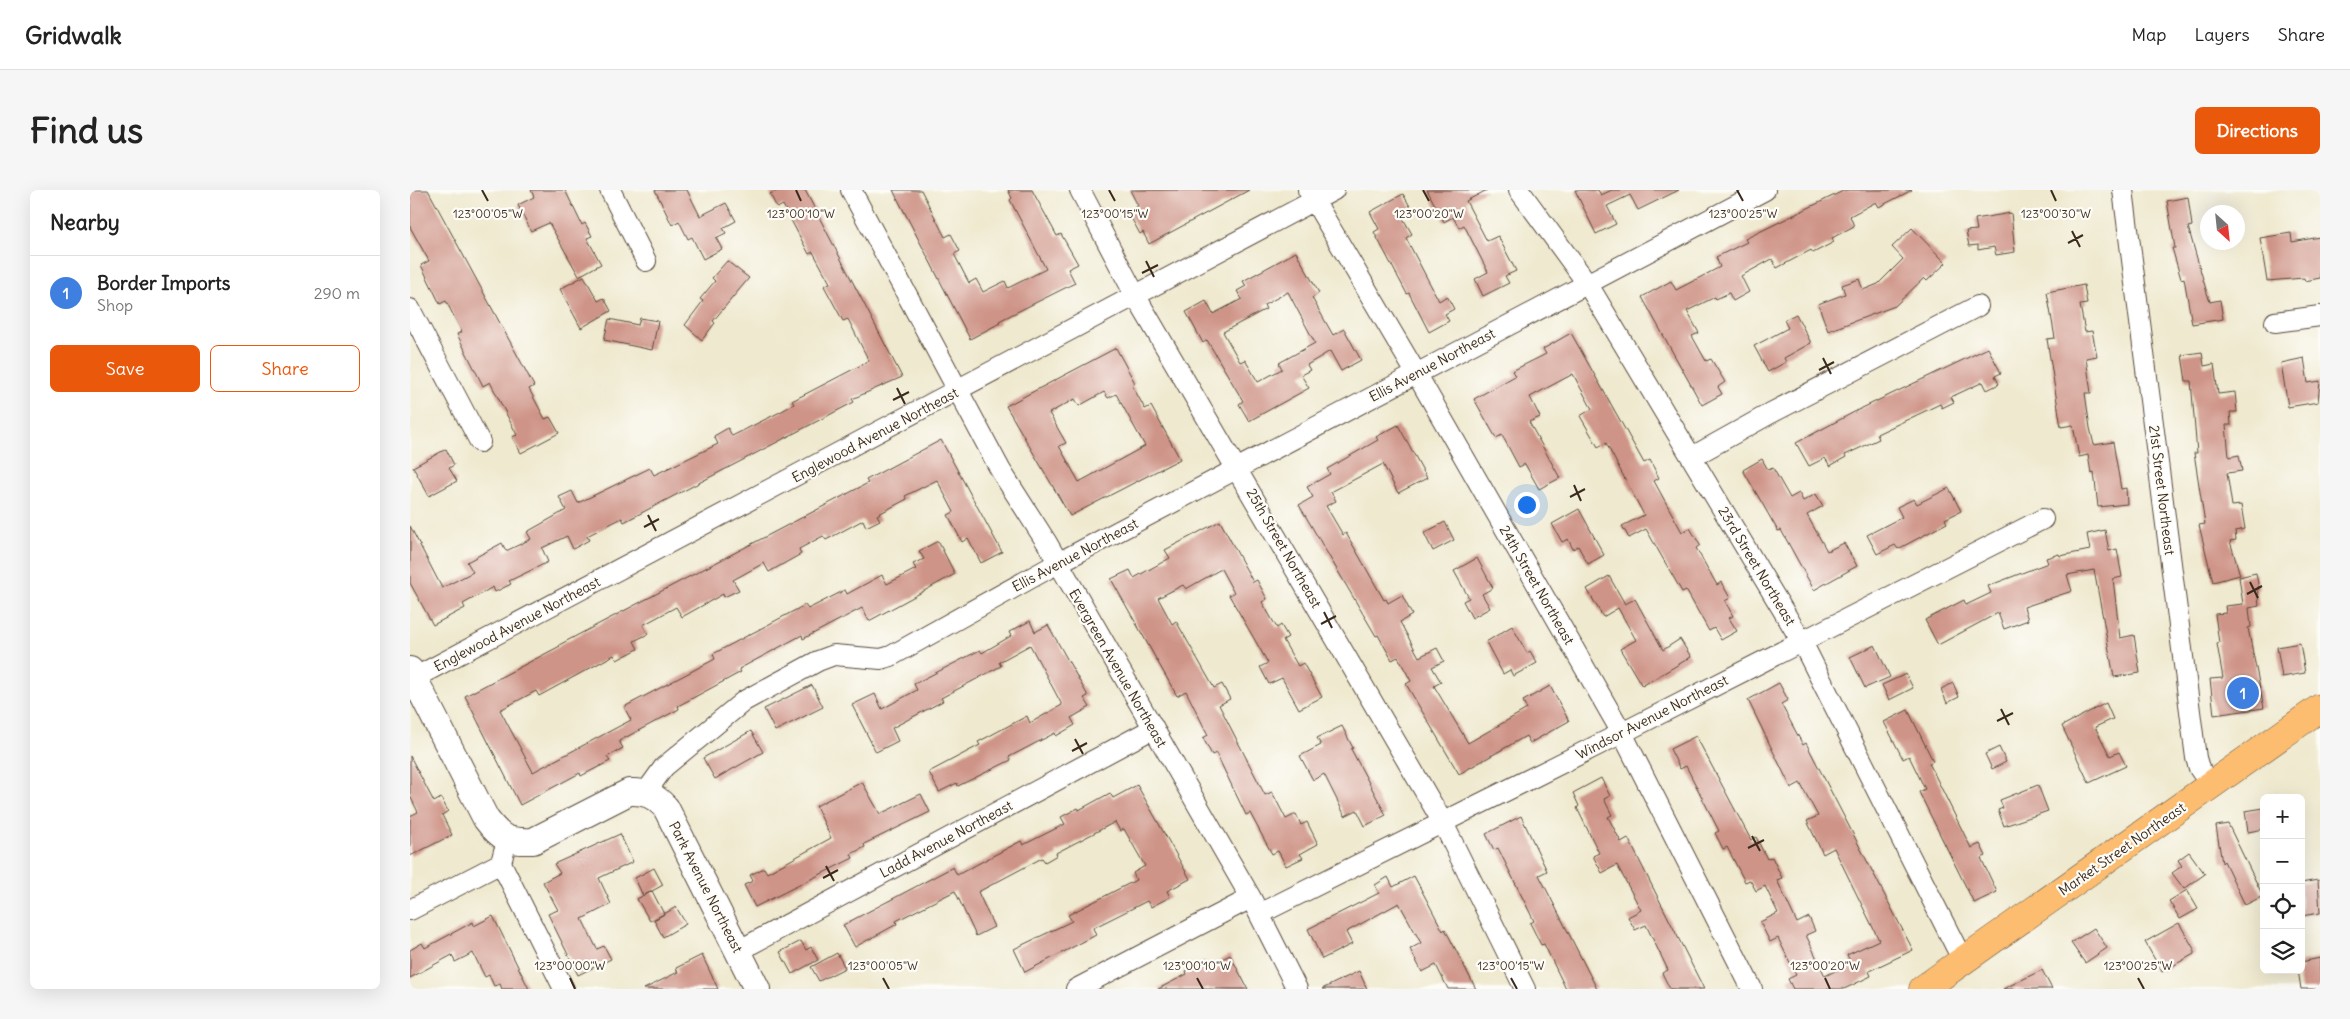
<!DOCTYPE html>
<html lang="en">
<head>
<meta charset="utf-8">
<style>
  body { margin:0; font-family:Delius,sans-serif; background:#f6f6f6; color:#222 }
  .controls { position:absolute; right:15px; bottom:15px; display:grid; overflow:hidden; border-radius:8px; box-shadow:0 5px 20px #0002 }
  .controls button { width:45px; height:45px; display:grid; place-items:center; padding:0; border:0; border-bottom:1px solid #e0e0e0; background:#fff; color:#222; font:25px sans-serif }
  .compass { position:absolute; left:1790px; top:15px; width:45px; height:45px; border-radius:50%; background:#fff; box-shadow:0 5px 20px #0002; rotate:153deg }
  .you { position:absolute; left:1116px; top:314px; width:18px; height:18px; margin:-12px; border:4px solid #fff; border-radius:50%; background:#1a73e8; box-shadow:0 0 0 8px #1a73e833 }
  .badge { display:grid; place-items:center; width:32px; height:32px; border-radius:50%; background:#ea580c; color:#fff; font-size:16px; font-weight:700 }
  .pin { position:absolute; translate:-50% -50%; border:2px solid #fff; box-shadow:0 1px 5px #0006 }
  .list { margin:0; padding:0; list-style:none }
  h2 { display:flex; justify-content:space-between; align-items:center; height:65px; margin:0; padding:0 20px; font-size:21px }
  h2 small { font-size:16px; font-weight:400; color:#767676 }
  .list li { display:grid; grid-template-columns:32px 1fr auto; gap:15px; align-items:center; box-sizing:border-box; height:75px; padding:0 20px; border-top:1px solid #e0e0e0 }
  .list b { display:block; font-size:19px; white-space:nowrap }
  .list p { margin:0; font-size:16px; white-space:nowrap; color:#767676 }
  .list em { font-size:16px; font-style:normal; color:#767676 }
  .actions { display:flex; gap:10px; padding:15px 20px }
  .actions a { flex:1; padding:11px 0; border:1px solid #ea580c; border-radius:8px; text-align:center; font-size:18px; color:#ea580c }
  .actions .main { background:#ea580c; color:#fff }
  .icon { flex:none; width:28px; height:28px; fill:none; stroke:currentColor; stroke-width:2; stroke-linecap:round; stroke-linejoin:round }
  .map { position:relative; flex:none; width:1910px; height:799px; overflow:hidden; border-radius:8px }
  header { display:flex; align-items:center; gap:30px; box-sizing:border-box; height:70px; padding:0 25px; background:#fff; border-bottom:1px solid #e0e0e0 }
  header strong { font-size:24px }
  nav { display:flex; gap:28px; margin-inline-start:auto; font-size:18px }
  .intro { display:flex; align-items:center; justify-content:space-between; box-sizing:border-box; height:120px; padding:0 30px }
  h1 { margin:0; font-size:35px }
  .button { padding:12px 22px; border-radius:8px; background:#ea580c; color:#fff; font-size:18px; font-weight:700 }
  main { display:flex; gap:30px; padding:0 30px }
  aside { flex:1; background:#fff; border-radius:8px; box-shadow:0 5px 20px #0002 }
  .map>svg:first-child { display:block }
  .building { fill:#cf9488; fill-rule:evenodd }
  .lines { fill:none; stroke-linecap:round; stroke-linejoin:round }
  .minor-casing { stroke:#564739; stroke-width:22 }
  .tertiary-casing { stroke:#564739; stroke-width:28 }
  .primary-casing { stroke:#564739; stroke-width:29 }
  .minor { stroke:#fff; stroke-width:20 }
  .tertiary { stroke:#fff; stroke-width:26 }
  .primary { stroke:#fcbd6f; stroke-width:28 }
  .ticks { fill:none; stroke:#3b2a1e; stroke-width:2 }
  .labels { text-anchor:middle; stroke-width:4.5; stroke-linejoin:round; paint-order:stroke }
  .street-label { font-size:14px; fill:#3b2a1e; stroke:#fdfcf7 }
  .ticks-label { font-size:12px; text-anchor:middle; fill:#3b2a1e; stroke:#fdfcf7; stroke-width:4.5; stroke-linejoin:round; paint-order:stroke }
</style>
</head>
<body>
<header>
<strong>Gridwalk</strong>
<nav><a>Map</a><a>Layers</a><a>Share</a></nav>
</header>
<div class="intro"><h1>Find us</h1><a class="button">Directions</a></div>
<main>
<aside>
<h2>Nearby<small></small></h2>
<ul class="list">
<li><span class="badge" style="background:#3f7fe0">1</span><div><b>Border Imports</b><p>Shop</p></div><em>290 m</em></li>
</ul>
<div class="actions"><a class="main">Save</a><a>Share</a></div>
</aside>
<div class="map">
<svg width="1910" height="799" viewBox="0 0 1910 799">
  <rect width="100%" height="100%" fill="#fdfcf7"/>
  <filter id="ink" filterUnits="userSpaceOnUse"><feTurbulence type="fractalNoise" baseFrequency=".02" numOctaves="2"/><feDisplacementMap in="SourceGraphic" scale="10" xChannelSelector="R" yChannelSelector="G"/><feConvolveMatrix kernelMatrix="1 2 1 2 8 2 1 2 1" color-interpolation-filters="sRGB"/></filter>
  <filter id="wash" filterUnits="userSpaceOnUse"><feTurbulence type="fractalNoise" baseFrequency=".0096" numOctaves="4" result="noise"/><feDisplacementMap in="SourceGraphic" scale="20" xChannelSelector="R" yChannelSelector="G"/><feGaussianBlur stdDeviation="1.12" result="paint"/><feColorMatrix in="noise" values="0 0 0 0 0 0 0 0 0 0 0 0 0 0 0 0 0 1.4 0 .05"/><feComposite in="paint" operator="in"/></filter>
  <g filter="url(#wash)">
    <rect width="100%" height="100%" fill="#efe9cf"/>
    <g id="blocks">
      <path class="building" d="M0,0h18l106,196 -5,3 16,30 5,-2 9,16 -38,20 -9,-16 5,-2 -27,-53 -7,4 -26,-52 5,-2 -16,-31 -6,3 -19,-39 8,-4 -19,-34z
        M121,0h34l17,35 3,-2 7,13 -5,2 14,26 -22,12 -30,-53 -18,8 -13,-26 16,-8z
        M245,0h32l13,26 26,-13 10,18 -13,7 3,5 -10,5 6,11 -19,10 -11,-22 -4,2 -9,-18 -7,4z
        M369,0h26l97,187 -50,22 2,3 -230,120 -2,-4 -35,18 2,4 -16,9 -6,-13 -25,12 6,14 -39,19 2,3 -16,8 -2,-5 -30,17 2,4 -32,17 -23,-42v-57l32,62 31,-16 -6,-10 35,-19 4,8 25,-12 -4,-7 39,-22 -7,-13 13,-6 6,12 72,-35 4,7 64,-31 -4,-8 14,-8 4,8 50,-25 12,-7 -2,-3 77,-40 -21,-42 -5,2 -19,-35 6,-3 -17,-31 -4,2 -26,-49 -6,3 -7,-14z
        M483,0h28l24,47 6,-3 9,17 -6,3 15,29 7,-4 7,13 22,-11 3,7 38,-19 -36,-69 2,-2 -4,-8h24l25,46 4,-2 17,30 -10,5 7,14 -76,38 1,2 -30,16z
        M720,0h119l-100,54 -6,-12 -3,2 -12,-22 10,-6z
        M1017,0h60l-21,11 21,40 11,-5 18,35 -11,5 4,7 -26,13 -8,-17 13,-7 -24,-47 -5,3 -6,-11 -9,5z
        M1165,0h23l3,5 11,-5h67l-41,20 -8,-15 -23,11 9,18 -20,10z
        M1435,0h67l-33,17 -3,-5 -26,14 4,10 -22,12 2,4 -21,11 -2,-3 -34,18 -5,-9 -31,17 8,16 -16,9 -4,-8 -13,6 -1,-2 -28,14 12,22 -7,3 14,25 5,-2 14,23 -7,5 4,7 -20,11 -60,-108 29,-16 5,9 44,-23 -4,-10 31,-15 -2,-3z
        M993,4l9,16 -11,5 11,19 -6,4 33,63 8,-5 7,13 -9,5 4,7 -20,11 -20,-39 -2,1 -33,-62 5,-3 -9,-17z
        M1778,7l4,29 -4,1 19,66 3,9 10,-2 3,19 -31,5 -8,-46 -3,1 -9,-31h3l-8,-47z
        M1601,23l4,39 -19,3 -2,-8 -16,3v-5l-9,1 -3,-15 11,-1 -2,-11z
        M1502,38l34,35 -19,18 -3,-3 -29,28 -67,25 -10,-27 27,-10 -3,-9 17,-6 4,11 15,-6 25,-25 -11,-12z
        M1881,43l1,9 28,-5v41l-15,3 -1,-3 -37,3 -7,-43z
        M886,62l23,41 -7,5 21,37 11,-6 17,31 -20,11 -11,-20 -23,14 3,5 -9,5 8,13 -60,33 -10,-17 4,-3 -36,-61 -4,3 -17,-31 20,-11 7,13 29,-15 -5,-8 9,-5 -3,-5zM878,102l27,51 -36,20 3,6 -24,13 -13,-22 -5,2 -17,-30 43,-23 -2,-4z
        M317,71l22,17 -36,43 2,2 -13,17 -17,-15 18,-24 -3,-2 15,-18 -3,-3z
        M174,86l14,25 6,-3 7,13 -30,17 -21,-39z
        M1674,95l3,19 -7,1 5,27 7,-1 5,25 -11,2 5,35h-6l5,35 4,17 19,-3 8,47 5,-1 1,16 -29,3 -4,-35 -3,1 -3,-18 -9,2 -6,-32 -12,2 -14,-88 8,-1 -8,-46z
        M1386,124l15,29 -27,15 2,4 -18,10 -14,-26 34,-18 -4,-8z
        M230,128l18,3 -6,29 -48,-10 5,-21 29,6z
        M1161,143l73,130 6,-3 9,18 -5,3 28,51 8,-4 10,17 -4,3 21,37 4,-3 9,16 -5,3 8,15 -4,2 8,13 -16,9 -7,-12 -5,3 -23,-41 -4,2 -36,-63 -17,9 -7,-12 22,-11 -38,-72 -8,4 -18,-31 12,-7 -19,-35 -43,23 10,20 -11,5 31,56 -21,11 -14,-25 -6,3 -17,-32 -6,3 -22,-39 41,-23 -3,-5 34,-17 -3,-5z
        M706,158l19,35 -3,2 13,24 6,-3 29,53 -110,57 -64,-110zM694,202l4,6 8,-4 29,52 -66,36 -20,-36 7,-3 -17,-30 26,-14 4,7z
        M1578,158l13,25 -6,3 4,8 -12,6 -4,-8 -32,15 3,5 -12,6 -2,-4 -63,30 2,5 -34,16 1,2 -16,9 -5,-8 -16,8 -13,-23 62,-33z
        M1792,162l2,14 10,-2 4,30 17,-2 2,20h-7l1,13h-5l3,32 10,-2 3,16 -15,2 5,33 9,-1 4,24 -10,2 1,9 -6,1 10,34 -27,7 -14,-57 6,-1 -11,-71h3l-6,-72h-5l-4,-26z
        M1894,168l4,25 12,-2 -2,21 -30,5 -7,-44z
        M988,235l29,53 -29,15 -15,-29 -52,28 5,9 -10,5 17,29 3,-2 38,67 2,-1 2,4 14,-8 10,20 -12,7 19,35 18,-9 7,13 -12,6 9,15 -7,4 34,57 59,-34 -4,-8 27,-15 19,35 -39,22 -4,-7 -67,38 -53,-90 5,-3 -13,-24 -6,3 -14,-25 -2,1 -77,-131 14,-8 -6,-10 23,-13 -3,-5 51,-29 -2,-3z
        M531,250l61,112 -21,11 -13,-25 -6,4 -14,-27 6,-3 -17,-32 -32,16 2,3 -30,16 3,5 -14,7 -3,-7 -37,20 -3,-4 -24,13 2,5 -32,18 -5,-9 -31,17 6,10 -15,7 -1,-3 -41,23 -6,-10 -33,18 5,9 -14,7 4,8 -21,11 -3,-5 -75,41 -3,-5 -36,19 33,62 98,-52 -7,-13 91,-48 -2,-5 92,-49 3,4 37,-19 2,4 35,-19 5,9 29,-15 -3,-5 11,-5 -5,-8 19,-10 17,33 -86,47 -7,-13 -59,31 -1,-4 -63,34 2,3 -63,34 1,3 -60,32 4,7 -16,9 3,4 -29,15 -1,-3 -60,32 -55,-109 95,-50 -1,-1 36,-19 273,-143 -2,-3z
        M36,259l8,16 -5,3 8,13 -28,15 -16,-29z
        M1352,269l6,11 5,-2 17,30 9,-5 4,8 13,-7 7,12 -16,9 20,36 17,-8 13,23 -43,24 -33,-60 -3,1 -35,-61z
        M1539,298l12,23 -16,8 2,4 -49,26 -3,-4 -18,9 -10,-19 35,-18 -5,-10 17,-8 3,5z
        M1169,319l25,46 -16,9 -10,-18 -5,3 -5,-10 -6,3 -10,-18z
        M810,331l33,61 4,-2 10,19 -5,3 15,26 4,-3 7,12 -5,3 15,26 5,-3 19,34 -23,12 -17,-31 -13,6 -9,-17 8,-4 -39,-68 5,-2 -13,-24 -35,20 -3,-4 -25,13 14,26 4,-3 38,67 8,-4 8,15 -11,6 46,90 7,-3 14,27 10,-5 5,11 6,-3 11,22 -18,10 3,4 -17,8 -8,-15 -6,3 -22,-41 -4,2 -30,-62 -4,2 -9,-17 5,-3 -22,-44 -9,5 -66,-117 19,-9 4,8 36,-20 -5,-8z
        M1035,332l9,18 -21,11 -9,-18z
        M1695,340l4,21 8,-2 5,28 -9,2 7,59 14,-3 6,38 -26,4 -20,-107 -27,5 5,16 -48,16 4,13 -24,9 -6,-16 -60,32 -13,-25 39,-20 2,5 25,-12 -3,-7 60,-23 -2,-5 13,-4 1,2 30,-6 -3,-16z
        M1067,368l16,30 -11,6 8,14 -18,10 -9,-17 6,-3 -15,-27z
        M1846,383l3,16h-2l2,17 -10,2 2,19 -3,1 16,80 -50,7 -4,-36 13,-1 -6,-34 2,-1 -4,-29 11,-1 -1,-7 18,-2 -4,-27z
        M1199,386l16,28 10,-5 28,51 17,-11 11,18 -49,29 -22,-37 16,-9 -18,-32 -15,9 -16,-28z
        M620,431l5,11 13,-7 40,71 -4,2 6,9 -19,11 4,7 -19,11 -1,-3 -46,24 2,3 -53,26 -1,-3 -18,9 -10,-20 51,-27 -2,-3 49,-26 3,7 32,-18 -32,-60 -31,17 2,4 -60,32 2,3 -51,27 6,13 -22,11 -24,-47 23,-11 7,15 35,-19 -3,-6 66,-34 2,3 29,-17 -2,-4z
        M1102,436l15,27 3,-2 7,12 -24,13 -3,-6 -7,4 -17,-32z
        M1890,453l5,30 -23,4 -5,-30z
        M1465,455l15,32 -25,11 -15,-31z
        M1496,484l7,14 -24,12 -7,-15z
        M1369,493l9,17 -7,4 22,41 3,-2 107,207 -44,21 2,5 -27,13h-51l-5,-10 8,-4 -18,-37 -8,4 -10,-20 18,-9 -13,-27 -9,5 -6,-11 -5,2 -18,-35 -4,2 -8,-16 4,-2 -33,-65 -6,3 -10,-20 26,-13 55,104 5,-3 11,22 5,-2 10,21 -5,2 20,43 12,-6 6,14 -9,4 19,41 26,-13 -4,-8 32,-15 -45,-92 -11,6 -16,-33 11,-5 -18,-33 -9,5 -43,-88z
        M1543,493l6,14 -12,6 -6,-14z
        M402,495l11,22 -48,24 -11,-22z
        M1696,513l7,16 -18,8 15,29 9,-4 7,14 -37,17 -27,-57z
        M1498,520l25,51 -4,2 42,85 9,-4 6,12 -5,2 16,34 -23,11 -55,-111 6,-3 -16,-33 -6,3 -19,-37z
        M932,536l11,22 -2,1 35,66 -21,11 -8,-16 -12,6 -21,-42 -11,6 -13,-24 21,-11 -4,-7z
        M341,541l12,21 -48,27 -12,-21z
        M1589,557l7,15 -14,7 -7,-15z
        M0,566l24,46 7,-4 7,13 -6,4 10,20 -42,21v-40l8,-4 -8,-16z
        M1191,588l9,18 -6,3 8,16 -4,2 13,25 7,-4 76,151h-34l-8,-16 6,-3 -22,-45 -11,5 -7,-13 13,-7 -24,-45 -15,8 -9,-17 6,-3 -22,-45 2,-2 -6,-13z
        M452,592l18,32 41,-20 9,18 -66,32 1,3 -14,7 2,4 -98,49 -11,-22 9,-4 -3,-6 14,-7 3,5 64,-35 -15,-32z
        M727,595l53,94 -23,12 3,6 -19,10 -4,-6 -54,27 3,7 -71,37 -11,-23 58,-28 -4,-6 68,-35 -3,-7 12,-7 -21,-37 -4,2 -5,-9 -59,31 1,2 -12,7 -3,-4 -64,34 16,35 -18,9 -21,-45 -59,30 1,3 -42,23 -12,-22 110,-58 4,8 64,-34 2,4 42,-21 -4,-7 17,-9 1,2 31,-17 3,5z
        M1628,595l10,26 -44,15 -6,-16 5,-2 -3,-8z
        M1854,618v21l-16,3 -3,-21z
        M1111,626l26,55 -8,4 58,114h-31l-22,-45 -3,1 -11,-22 4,-2 -36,-73 -4,2 -8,-16z
        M1818,634l35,72 -18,9 -21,-44 -2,2 -6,-37z
        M210,644l13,28 -34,16 12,26 -29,15 15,30 7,-3 7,13 -33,16 -30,-61 10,-4 -15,-28 17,-9 -6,-9z
        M1779,662l16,22 -21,15 -12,-16 10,-7 -4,-6z
        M244,678l9,17 -20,11 -8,-18z
        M1004,686l29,55 2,-2 31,60h-28l-12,-24 -14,7 -12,-23 11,-6 -22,-40 -53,29 6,12 -30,15 -14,-30 71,-36 -4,-8 13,-8 5,10z
        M1908,690l2,33 -19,3v-33z
        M1777,700l11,19 -18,10 -11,-18z
        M242,701l12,23 -14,7 -13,-22z
        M266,717l10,17 -23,13 -9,-17z
        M83,726l36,73h-27l-2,-5 -6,2 -5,-11 -4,2 -12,-24 -18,9 -3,-7 -42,23v-28l12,-7 3,5 48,-26 1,4z
        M1769,733l15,26v5l-32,18 -17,-30z
        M1684,738l13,20 -22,15 -14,-20z
        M391,751l5,9 5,-3 7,13 -26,14 -12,-22z
        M427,763l8,15 -26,13 -8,-14z
        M292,765l16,34h-74l34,-17 -2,-4z
        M820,765l18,34h-90l29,-15 -1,-3 19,-10 3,5z
        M1910,768v31h-19l-3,-19h3v-8z
        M1632,780l10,19h-49z
        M949,781l8,18h-45z"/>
    </g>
  </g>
  <g filter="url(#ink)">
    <use href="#blocks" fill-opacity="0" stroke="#564739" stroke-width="1"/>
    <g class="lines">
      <g class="minor-casing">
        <path id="minor" d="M200,0l36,71
          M441,0l150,281 46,72 204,355 46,91
          M670,0l55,105 307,526 83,168
          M898,0l108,183 206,360 130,256
          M1109,0l68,93 215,359 161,319
          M1713,0l73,568 3,10 13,19
          M0,119l70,133
          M1865,132l45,-6
          M1282,267l79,-44 207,-107
          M4,488l920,-488
          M236,602l18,-25 80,-66 74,-40 16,-6 47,4 10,-3 167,-93 707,-373
          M91,673l63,126
          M0,720l91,-47 3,-12
          M849,724l363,-181 421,-214
          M328,761l416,-223
          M666,799l175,-91"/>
      </g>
      <g class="tertiary-casing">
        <path id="tertiary" d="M0,480l76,149c15,20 22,23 47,22l96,-49c17,-1 26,4 37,16l91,181"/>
      </g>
      <g class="primary-casing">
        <path id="primary" d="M1513,799l397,-281"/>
      </g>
      <use href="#minor" class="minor"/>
      <use href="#tertiary" class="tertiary"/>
      <use href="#primary" class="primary"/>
    </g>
  </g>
  <path class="ticks" d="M72,0l6,11M386,0l5,11M699,0l6,11M1013,0l6,11M1327,0l6,11M1641,0l5,11M1662,41l8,16M1658,53l15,-8M736,71l8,16M732,83l16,-8M1413,168l8,16M1409,180l15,-8M487,198l8,16M483,210l16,-8M1164,295l7,16M1160,307l15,-8M238,325l8,16M234,337l15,-8M1840,392l8,16M1837,404l15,-8M914,422l8,16M911,434l15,-8M1591,519l8,16M1587,531l16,-8M665,549l8,15M662,561l15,-8M1342,646l8,15M1338,658l16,-8M416,676l8,15M413,688l15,-8M160,788l5,11M473,788l6,11M787,788l6,11M1101,788l6,11M1415,788l5,11M1728,788l6,11"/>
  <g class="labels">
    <g class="street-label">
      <text transform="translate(1022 175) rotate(-28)" y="5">Ellis Avenue Northeast</text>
      <text transform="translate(465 245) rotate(-28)" y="5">Englewood Avenue Northeast</text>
      <text transform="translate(1752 300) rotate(83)" y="5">21st Street Northeast</text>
      <text transform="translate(874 358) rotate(60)" y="5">25th Street Northeast</text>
      <text transform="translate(665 365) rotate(-28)" y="5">Ellis Avenue Northeast</text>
      <text transform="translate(1347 376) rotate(59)" y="5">23rd Street Northeast</text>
      <text transform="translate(1127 395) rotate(60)" y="5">24th Street Northeast</text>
      <text transform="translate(107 434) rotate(-28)" y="5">Englewood Avenue Northeast</text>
      <text transform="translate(708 478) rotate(60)" y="5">Evergreen Avenue Northeast</text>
      <text transform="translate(1242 527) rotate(-27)" y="5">Windsor Avenue Northeast</text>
      <text transform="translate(536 649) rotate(-28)" y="5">Ladd Avenue Northeast</text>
      <text transform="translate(1712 659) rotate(-35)" y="5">Market Street Northeast</text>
      <text transform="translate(296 697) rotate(63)" y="5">Park Avenue Northeast</text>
    </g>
  </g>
  <g class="ticks-label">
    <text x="78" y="28">123°00'05"W</text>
    <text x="391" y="28">123°00'10"W</text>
    <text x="705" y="28">123°00'15"W</text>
    <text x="1019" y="28">123°00'20"W</text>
    <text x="1333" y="28">123°00'25"W</text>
    <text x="1646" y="28">123°00'30"W</text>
    <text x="160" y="780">123°00'00"W</text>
    <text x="473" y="780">123°00'05"W</text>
    <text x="787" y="780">123°00'10"W</text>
    <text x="1101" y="780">123°00'15"W</text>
    <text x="1415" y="780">123°00'20"W</text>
    <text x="1728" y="780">123°00'25"W</text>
  </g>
</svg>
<div class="controls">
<button>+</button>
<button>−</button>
<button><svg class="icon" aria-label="locate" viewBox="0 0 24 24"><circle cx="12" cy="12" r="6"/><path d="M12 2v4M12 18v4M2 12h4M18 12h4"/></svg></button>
<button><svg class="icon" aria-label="layers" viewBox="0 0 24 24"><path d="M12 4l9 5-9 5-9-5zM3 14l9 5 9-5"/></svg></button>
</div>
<svg class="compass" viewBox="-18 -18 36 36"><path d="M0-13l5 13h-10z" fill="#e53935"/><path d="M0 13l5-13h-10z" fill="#767676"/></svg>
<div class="you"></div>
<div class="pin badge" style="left:1833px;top:503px;background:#3f7fe0">1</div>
</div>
</main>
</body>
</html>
